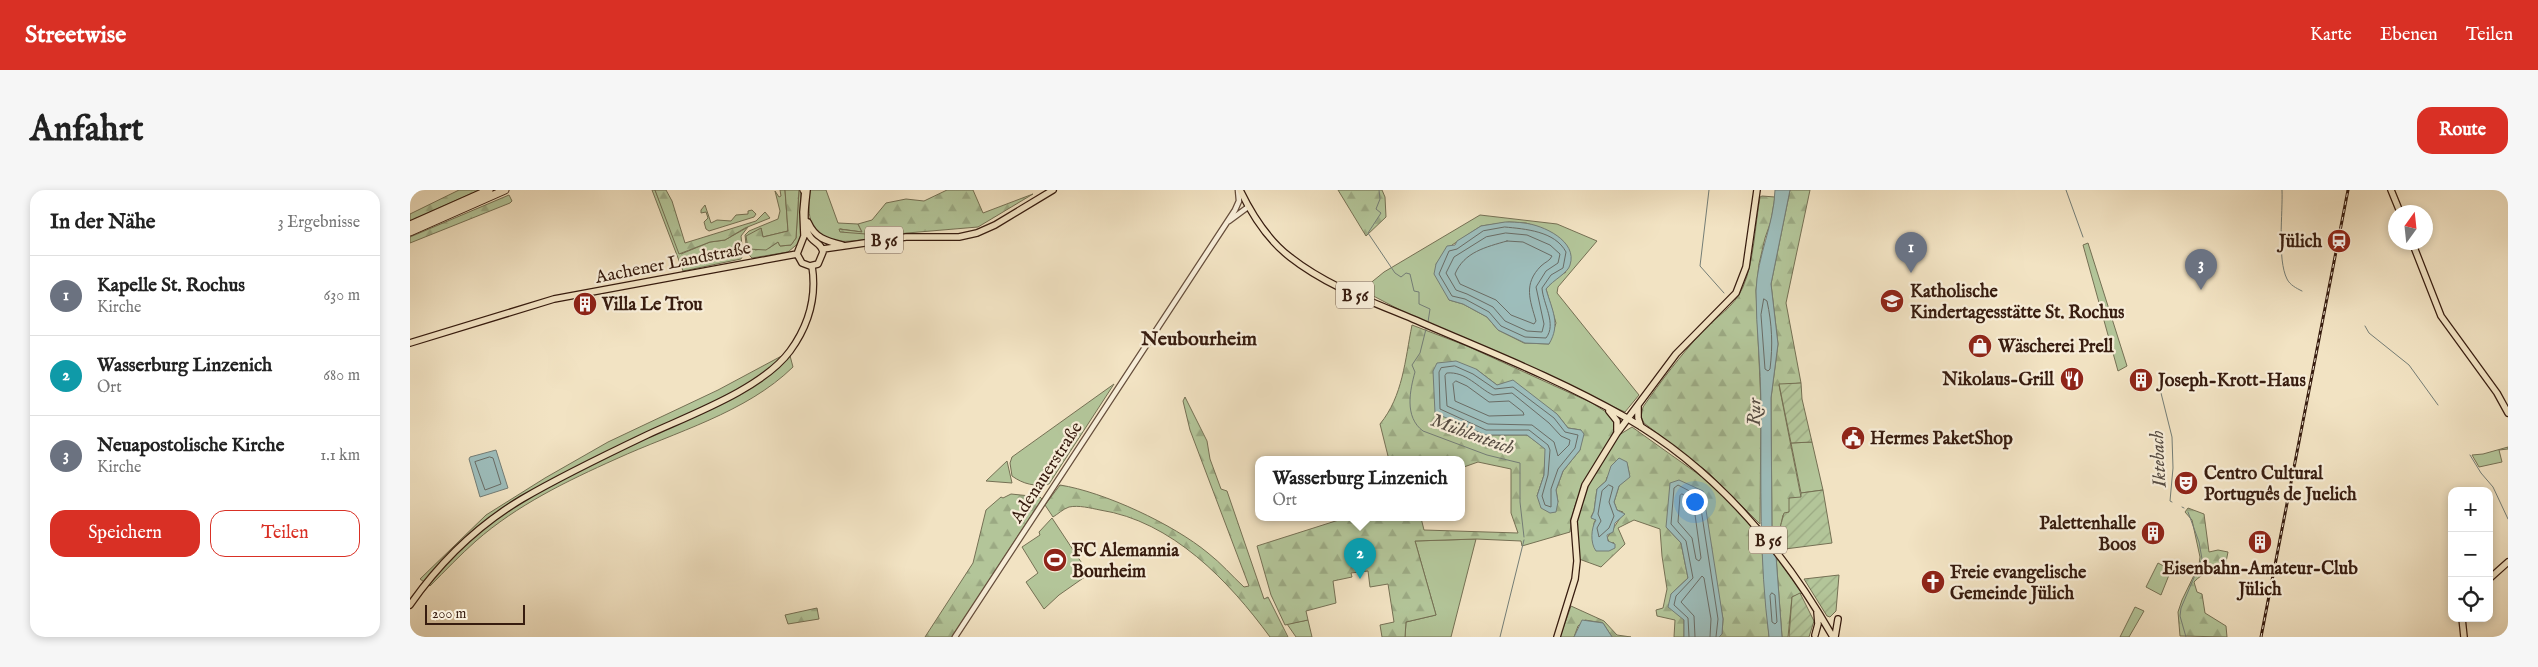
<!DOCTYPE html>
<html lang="de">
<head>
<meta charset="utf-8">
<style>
  body { margin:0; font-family:"IM FELL English",serif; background:#f6f6f6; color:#222 }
  .controls { position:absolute; right:15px; bottom:15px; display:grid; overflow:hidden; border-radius:10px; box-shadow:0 2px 8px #0003 }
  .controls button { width:45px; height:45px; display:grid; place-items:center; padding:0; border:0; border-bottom:1px solid #e0e0e0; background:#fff; color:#222; font:25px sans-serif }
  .compass { position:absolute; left:1978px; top:15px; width:45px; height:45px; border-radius:50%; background:#fff; box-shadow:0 2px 8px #0003; rotate:15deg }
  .scale { position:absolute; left:15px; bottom:12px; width:100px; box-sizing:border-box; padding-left:5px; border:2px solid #371c0f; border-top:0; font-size:14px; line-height:18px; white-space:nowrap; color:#371c0f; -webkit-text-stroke:4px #f7edd8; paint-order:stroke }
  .you { position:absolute; left:1284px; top:311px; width:18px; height:18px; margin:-12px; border:4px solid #fff; border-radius:50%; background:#1a73e8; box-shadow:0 0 0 8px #1a73e833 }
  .badge { display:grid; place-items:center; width:32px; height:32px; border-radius:50%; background:#d93025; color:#fff; font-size:16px; font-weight:700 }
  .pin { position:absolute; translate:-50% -41px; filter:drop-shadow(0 1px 2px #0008) }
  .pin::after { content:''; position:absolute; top:26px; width:18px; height:15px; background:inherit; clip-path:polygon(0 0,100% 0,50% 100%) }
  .popup { position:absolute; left:845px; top:266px; width:210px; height:65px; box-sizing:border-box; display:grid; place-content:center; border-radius:10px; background:#fff; filter:drop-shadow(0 1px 4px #0005); font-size:16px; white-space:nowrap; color:#767676 }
  .popup b { font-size:19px; color:#222 }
  .popup::after { content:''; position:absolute; left:50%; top:100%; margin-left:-10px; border:10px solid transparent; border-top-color:#fff }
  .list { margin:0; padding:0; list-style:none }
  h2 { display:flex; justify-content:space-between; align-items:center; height:65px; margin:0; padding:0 20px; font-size:21px }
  h2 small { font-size:16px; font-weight:400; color:#767676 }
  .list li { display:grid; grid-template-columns:32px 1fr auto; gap:15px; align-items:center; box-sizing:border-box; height:80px; padding:0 20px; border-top:1px solid #e0e0e0 }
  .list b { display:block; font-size:19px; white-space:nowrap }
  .list p { margin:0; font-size:16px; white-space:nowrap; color:#767676 }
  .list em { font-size:16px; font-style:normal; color:#767676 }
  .actions { display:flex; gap:10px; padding:15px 20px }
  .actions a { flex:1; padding:11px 0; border:1px solid #d93025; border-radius:15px; text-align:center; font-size:18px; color:#d93025 }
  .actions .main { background:#d93025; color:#fff }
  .icon { flex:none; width:28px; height:28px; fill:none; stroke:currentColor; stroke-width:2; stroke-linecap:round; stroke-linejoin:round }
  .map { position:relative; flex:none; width:2098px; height:447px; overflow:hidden; border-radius:15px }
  header { display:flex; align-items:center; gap:30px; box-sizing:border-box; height:70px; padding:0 25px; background:#d93025; color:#fff }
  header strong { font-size:24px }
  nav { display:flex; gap:28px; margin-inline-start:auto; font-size:18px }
  .intro { display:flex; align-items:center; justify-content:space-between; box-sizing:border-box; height:120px; padding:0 30px }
  h1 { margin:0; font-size:35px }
  .button { padding:12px 22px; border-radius:15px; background:#d93025; color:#fff; font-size:18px; font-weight:700 }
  main { display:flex; gap:30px; padding:0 30px }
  aside { flex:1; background:#fff; border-radius:15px; box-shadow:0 2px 8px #0003 }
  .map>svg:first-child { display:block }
  .grass { fill:#b3c599; stroke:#757054; fill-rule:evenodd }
  .forest { fill:url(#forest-firs); stroke:#757054; fill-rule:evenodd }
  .garden { fill:url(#garden-furrows); stroke:#757054 }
  .water { fill:#9dbdbb; stroke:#747d76 }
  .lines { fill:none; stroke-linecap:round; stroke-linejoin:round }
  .shore { stroke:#6a6c65; stroke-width:1 }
  .stream { stroke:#747d76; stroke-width:1 }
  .minor-casing { stroke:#664e3c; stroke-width:7 }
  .major-casing { stroke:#371c0f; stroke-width:8 }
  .highway-casing { stroke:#371c0f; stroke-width:9 }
  .minor { stroke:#f7edd8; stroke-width:4.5 }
  .major { stroke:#f2e3c3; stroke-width:5.5 }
  .highway { stroke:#f2e3c3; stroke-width:7 }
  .rail-casing { stroke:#371c0f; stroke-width:3 }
  .rail { stroke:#f7edd8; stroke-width:1; stroke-dasharray:4; stroke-linecap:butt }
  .labels { text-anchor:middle; stroke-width:4.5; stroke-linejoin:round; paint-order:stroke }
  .shield { fill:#f7edd8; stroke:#715b4b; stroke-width:1 }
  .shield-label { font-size:16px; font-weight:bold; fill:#371c0f }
  .poi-label { font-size:18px; font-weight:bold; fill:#371c0f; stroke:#f7edd8; text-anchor:start }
  .street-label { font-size:18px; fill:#371c0f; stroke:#f7edd8 }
  .water-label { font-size:19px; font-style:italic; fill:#564c43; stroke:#f7edd8 }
  .quarter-label { font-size:20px; font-weight:bold; fill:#371c0f; stroke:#f7edd8 }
</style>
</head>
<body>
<header>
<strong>Streetwise</strong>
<nav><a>Karte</a><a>Ebenen</a><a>Teilen</a></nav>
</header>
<div class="intro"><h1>Anfahrt</h1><a class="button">Route</a></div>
<main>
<aside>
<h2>In der Nähe<small>3 Ergebnisse</small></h2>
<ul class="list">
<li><span class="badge" style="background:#6b7280">1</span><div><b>Kapelle St. Rochus</b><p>Kirche</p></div><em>630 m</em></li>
<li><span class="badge" style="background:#0f9aa8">2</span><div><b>Wasserburg Linzenich</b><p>Ort</p></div><em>680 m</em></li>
<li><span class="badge" style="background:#6b7280">3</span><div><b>Neuapostolische Kirche</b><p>Kirche</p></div><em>1.1 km</em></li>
</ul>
<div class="actions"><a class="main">Speichern</a><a>Teilen</a></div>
</aside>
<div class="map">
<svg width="2098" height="447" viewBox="0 0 2098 447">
  <defs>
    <pattern id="forest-firs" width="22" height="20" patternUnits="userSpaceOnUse" patternTransform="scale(1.25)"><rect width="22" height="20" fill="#b3c599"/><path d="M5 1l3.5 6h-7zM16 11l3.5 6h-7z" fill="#9ba983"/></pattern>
    <pattern id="garden-furrows" width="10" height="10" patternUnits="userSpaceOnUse" patternTransform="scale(1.25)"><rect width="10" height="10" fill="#b3c599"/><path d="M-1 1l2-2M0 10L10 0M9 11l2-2" fill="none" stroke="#9ba983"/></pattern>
  </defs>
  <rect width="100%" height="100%" fill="#f2e3c3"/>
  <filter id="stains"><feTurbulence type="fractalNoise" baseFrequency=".004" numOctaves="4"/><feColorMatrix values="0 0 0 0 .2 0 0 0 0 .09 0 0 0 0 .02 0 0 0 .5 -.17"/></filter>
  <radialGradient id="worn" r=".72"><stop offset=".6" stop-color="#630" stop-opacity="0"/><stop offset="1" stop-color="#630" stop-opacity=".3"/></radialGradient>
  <path class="grass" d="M242,0h3l26,64 29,-12 15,-2 23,-13 -7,9 2,19 -2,4 -58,12z
    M370,0h5l3,41 -25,6 -2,-9 -8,20 2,2 14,-2 9,-6 2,4 11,-1 5,-7 3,-48h2v51l-13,11 -36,6 -5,-5 -2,-18 4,-4 29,-12 2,-8 -5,-20 4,6 2,-1z
    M400,0h16l12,33 20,1 4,8 -22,-3 26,5 2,5c-44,7 -64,0 -58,-49z
    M295,15l6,18 6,-3 14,1 5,-6 12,-1v-3l4,-1 4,4 -2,3 -45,14 -3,-2 -2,-7 4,-4 -2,-6 -5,1v-3z
    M1070,25l77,9 40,17 -39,46 -1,6 82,102 -14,17 -223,-101 -40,-21 22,-18zM1099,32l17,1 9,3 31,46 -12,7 -8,10 10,34 -7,21 -25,-1 -26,-13 -11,-13 -24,-13 -14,-4 -13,-36 16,-19 29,-19z
    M1678,53l39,123 -9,5 -35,-126z
    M379,162l4,15c-47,46 -118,65 -177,92 -49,22 -99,46 -140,82 -16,14 -31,30 -46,45l-10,-7 66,-64 59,-37 63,-36 110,-52z
    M704,194l-65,100c-14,3 -26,0 -37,-8l-2,-13 2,-6z
    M1402,252l11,48 -22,3 -10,-50z
    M2098,257v2l-9,1 3,12 -23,5 -7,-12 11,-1z
    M597,271l5,22 -26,-2z
    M642,328l37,56 -30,21 -15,14 -18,-27 12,-9 -16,-26 18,-12 -1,-3z
    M1066,349l-25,98h-46l1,-15 30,-7 -21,-74z
    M1748,373l13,7 -10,25 -15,-8z
    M1725,417l9,4 -15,26h-9z
    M898,430l4,17h-16l-9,-13z"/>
  <path class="forest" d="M49,0h20l-69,31v-7z
    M245,0h11l6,11 13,42 71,-22 9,-9 5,6 -25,10 -20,12 -15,2 -31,12z
    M375,0h14l-3,48 -5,7 -11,1 -2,-4 -12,8 -18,-1 -2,-13 15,-8 2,9 25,-6z
    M537,0h26l10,23 50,-19 -55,33 -71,6 -39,6 -2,-5 -26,-2 -1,-3 23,3 -4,-8 14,-4 14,-17 20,-4 18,2z
    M928,0h44l3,7 1,20 -20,19z
    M1380,0h20l-24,113 15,80 -22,2 22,112 -12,15 -6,3 -4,18 1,8h-5l-3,-3 -1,-140 7,-54 -7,-60z
    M99,5l3,6 -2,2 -100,40v-6z
    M1352,6l13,1 -4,24 -6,17 -6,26 -3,26 5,115 -1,119 -51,-51 -65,-50 -3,-6 2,-10c18,-26 37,-51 59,-75 14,-16 32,-24 41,-45 11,-25 12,-62 17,-90z
    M1002,135l55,21 125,57 17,11 6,6v8c-17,39 -41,58 -45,104l-48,14 -1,-5 -45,-2 -61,2 21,74 -30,7 -1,15h-23l-2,-12 14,-3 -6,-38 -18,3 -2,-16 -17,2 1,4 -19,4 3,22 -30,8 2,9 -23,5 -14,-30 -14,-49 88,-28h76l3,12 94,3 -7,-20v-44l-33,-7 -17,6v-8h-72l-9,-36c23,-28 25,-64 32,-99zM1066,179l21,16 60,29 11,14 13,2 -1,20 -17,21 -7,19 2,12 -21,-6 7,-21 2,-26 -19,-14h-42z
    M775,207l22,44 3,18 11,30 6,2 37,108 4,-2 20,40h-18c-41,-56 -98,-116 -170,-127 -10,-2 -21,-5 -31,-3 -6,2 -11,7 -16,10l-8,-12 15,-20c44,7 113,39 148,68 13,10 24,23 36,34l5,-1 -59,-156 -7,-29z
    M1222,237l73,52 20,18 36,40 8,100h-50l3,-3 1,-15 -10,-53 -47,-39 15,16 7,35 -17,16 13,26v17h-10l1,-17 -18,-4 -1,-6 7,-2 4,-19 -5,-33 -2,-27 -26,-9 -16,8 7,16 -24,23 -22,-8 -3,-40 8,-27 35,-57zM1216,272c6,14 1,15 -7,24l-5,16 3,8 6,2c-4,9 -11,18 -16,26l3,5h4h-21l1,-20 2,-4 -5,-2 3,-6 3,-22 9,-8 1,-4z
    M601,304l29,3 2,2 -90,138h-27l48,-74 13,-53 15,-13 2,1z
    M1778,318l16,6 5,38 9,-2 10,2 -2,10c-11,7 -24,11 -32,20l3,10 5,2 3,19 21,13 1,11 -47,-1 -2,-24 4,-12 17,-35 1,-8 -8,-37 -7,-8z
    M1366,366l26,37 -10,4 -4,40h-6z
    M1161,416l33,15 13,14 14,2h-19l-9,-14 -18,-3 -7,6 -4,11h-14z
    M407,418l2,11 -31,5 -3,-9z"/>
  <path class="garden" d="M1391,193l1,16 10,43 -21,1 -12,-59z
    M1413,300l9,53 -47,6c-10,-12 -4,-23 -1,-36l5,-1v-14l12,-1v-4z
    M1429,385l-3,36 -6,6 -3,-1 -23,-37z
    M1390,403l14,28 -5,16h-20l3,-40z"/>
  <path class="water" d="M1365,0h15l-19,94 7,60 -7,54 1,140 4,18 6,81h-13c-10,-77 -8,-154 -8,-232 0,-38 -5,-76 -5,-114 1,-35 18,-66 19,-101z
    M1095,32c6,0 13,0 19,1 19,2 54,18 46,42 -2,8 -17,15 -24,24 6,21 15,35 3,55l-24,-1 -27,-13 -11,-13 -24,-13 -14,-4 -15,-26 2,-10 11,-18 8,-1 2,-4 24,-15z
    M1046,171l20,8 21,16 16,-5 44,34 11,14 13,2 3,4 -4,16 -17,21 -7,19 2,12 -2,10 -6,1 -9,-5 -4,-12 7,-21 1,-26 -18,-14h-42l-50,-22 -2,-42 4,-8z
    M86,260l12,38 -28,9 -11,-38 1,-2z
    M1209,268l8,4 3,15 -11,9 -5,16 3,8 8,4 -10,9 -2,9 -6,3 1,6 7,3v4l-6,3h-13c-6,-8 -5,-23 0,-31l-5,-2 3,-7 3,-22 9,-8 5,-15z
    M1269,290l24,11 20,128 -1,15 -3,3h-35v-17l-16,-13 3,-13 17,-16 -7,-35 -15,-16 4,-44z
    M1172,430l21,3 9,14h-38z"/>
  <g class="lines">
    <path class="shore" d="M1095,37c20,2 50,4 61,25l-3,16 -12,7 -9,13c1,16 15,36 4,50l-21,-1 -24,-11 -12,-14 -24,-13 -13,-3 -13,-22 10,-23 8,-2 26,-18z
      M1096,43l21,2 23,10 10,9 -2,9 -12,8 -10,16 8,37 -2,8 -15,-1 -22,-10 -12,-14 -26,-13 -11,-4 -10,-17 8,-16 32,-20z
      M1097,51l16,1 29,14c-2,5 -7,6 -11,10 -18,18 -11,34 -5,55l-2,3 -23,-9 -15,-15 -36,-16 -5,-10c9,-22 31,-27 52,-33z
      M1354,109l3,2c5,23 6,44 3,68l-2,2 -3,-2 -4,-54z
      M1045,176l18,8 22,15 18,-2 41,31 11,14 13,3 -3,13 -17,21 -7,20v18l-6,-2 -3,-9 6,-21 2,-25 -2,-5 -19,-15h-43l-46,-21 -1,-37 2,-4z
      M1037,183c19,-2 31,15 46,22l19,-2 37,30 12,13 9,4 -1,5 -11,11 -4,-14 -22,-17 -44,-1 -41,-18 -2,-30z
      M1046,191l11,5 22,16 20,-1 14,11 1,3 -35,1 -34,-15 -2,-17z
      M80,267l3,1 8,26 -16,6 -10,-28z
      M1199,295l4,2 -4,15 5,14 -5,12 -10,9 -2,-9 4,-7 -3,-7 4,-23z
      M1272,304l11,6 8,58 -2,3 -3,-2 -4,-21 -14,-16 2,-26z
      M1362,403l3,2 2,27 -2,2 -3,-2 -2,-26z
      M1279,447l-1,-19 -14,-13 2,-9 17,-18 -7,-37 -15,-17 3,-36 4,-3 21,11 19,123 -2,18
      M1285,447l-1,-21 -13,-14 21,-26 2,2 7,41 -1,18"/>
    <path class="stream" d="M969,0l1,9 -4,10 5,4 -13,20 27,40 6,4 5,-4 4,1 4,17 5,1v12l11,5 -2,13
      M1299,0l-9,76 24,27
      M1656,0l17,47
      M1872,0c1,23 -5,69 5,89 3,6 9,9 15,12
      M1955,136l4,7 40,32 29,40
      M1016,139l-6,24 -8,12 3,7c-5,18 -11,45 8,59l64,24 33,8v39l4,35
      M1749,195l13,52 1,31 -3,33 2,1
      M2060,265l11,18 12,14 15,32
      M1772,317l2,1
      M1090,447l24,-97
      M1776,447l-6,-21 1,-8 21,-49 -3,-17 -11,-30"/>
    <g class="minor-casing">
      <path id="minor" d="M819,31l19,-14
        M545,447l280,-427 4,-9 -1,-11"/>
    </g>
    <g class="major-casing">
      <path id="major" d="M395,0l-2,22 1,24 -7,18 5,9 8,3 8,-2 5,-12c-2,-9 -7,-8 -12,-14 -10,-12 -5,-35 -4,-48
        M830,0c12,25 28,50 50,67 37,29 80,44 123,62 71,31 144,59 212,98 90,52 157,131 208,220
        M1981,0l9,22
        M398,32c7,16 18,19 34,23
        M2002,52l29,74 56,77 11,20
        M413,59l83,-12h53l18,-4 18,-8 58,-35
        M0,153l144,-44 243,-45
        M1228,215v13l3,9
        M1199,221l8,10v10
        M2079,389l19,-17
        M0,415c30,-43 67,-79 112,-106 41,-24 83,-44 125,-64 43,-20 115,-46 143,-84 19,-26 27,-53 22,-85
        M2052,428l2,19
        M1405,445l3,-11 -1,-12
        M1147,447l18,-58 2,-18 -3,-40 11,-36 32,-52 59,-79 60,-61 10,-26 11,-77
        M1425,447l3,-18"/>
    </g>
    <g class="highway-casing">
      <path id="highway" d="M394,0l1,1
        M0,35l79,-35
        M0,42l95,-42"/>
    </g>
    <use href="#minor" class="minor"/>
    <use href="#major" class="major"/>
    <use href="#highway" class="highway"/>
    <g class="rail-casing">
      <path id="rail" d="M1851,447l87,-447"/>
    </g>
    <use href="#rail" class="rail"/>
  </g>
  <defs>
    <g id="station-disc" transform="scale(1.25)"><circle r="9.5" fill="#8f2418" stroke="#f7edd8"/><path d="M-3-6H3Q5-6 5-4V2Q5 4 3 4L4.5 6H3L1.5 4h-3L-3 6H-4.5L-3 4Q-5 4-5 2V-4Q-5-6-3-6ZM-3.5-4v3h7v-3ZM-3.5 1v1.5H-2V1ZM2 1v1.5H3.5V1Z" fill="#fff"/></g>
    <g id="school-disc" transform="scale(1.25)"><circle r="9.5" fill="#8f2418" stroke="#f7edd8"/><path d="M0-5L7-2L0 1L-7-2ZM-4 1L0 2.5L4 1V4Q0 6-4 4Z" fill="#fff"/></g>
    <g id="building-disc" transform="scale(1.25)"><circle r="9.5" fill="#8f2418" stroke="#f7edd8"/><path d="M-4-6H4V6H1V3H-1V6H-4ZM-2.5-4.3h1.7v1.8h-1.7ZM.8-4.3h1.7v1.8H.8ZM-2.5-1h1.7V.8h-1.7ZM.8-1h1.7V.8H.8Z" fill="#fff"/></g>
    <g id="shop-disc" transform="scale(1.25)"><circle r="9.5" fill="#8f2418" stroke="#f7edd8"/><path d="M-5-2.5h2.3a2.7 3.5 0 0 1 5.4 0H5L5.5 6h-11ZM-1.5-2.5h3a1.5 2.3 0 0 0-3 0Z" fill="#fff"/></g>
    <g id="restaurant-disc" transform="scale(1.25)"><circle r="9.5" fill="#8f2418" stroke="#f7edd8"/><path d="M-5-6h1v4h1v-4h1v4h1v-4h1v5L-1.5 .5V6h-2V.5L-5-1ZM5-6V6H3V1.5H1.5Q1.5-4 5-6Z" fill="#fff"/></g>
    <g id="civic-disc" transform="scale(1.25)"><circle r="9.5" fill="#8f2418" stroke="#f7edd8"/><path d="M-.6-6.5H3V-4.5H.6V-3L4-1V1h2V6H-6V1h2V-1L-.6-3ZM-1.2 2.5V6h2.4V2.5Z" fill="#fff"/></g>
    <g id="theatre-disc" transform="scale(1.25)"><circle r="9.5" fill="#8f2418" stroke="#f7edd8"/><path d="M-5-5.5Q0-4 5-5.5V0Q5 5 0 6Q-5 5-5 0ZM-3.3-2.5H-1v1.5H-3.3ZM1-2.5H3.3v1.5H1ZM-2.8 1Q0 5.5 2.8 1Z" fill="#fff"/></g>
    <g id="stadium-disc" transform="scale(1.25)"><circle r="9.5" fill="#8f2418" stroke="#f7edd8"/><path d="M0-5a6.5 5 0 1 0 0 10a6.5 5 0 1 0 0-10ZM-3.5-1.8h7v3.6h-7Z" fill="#fff"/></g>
    <g id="church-disc" transform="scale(1.25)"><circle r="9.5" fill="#8f2418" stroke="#f7edd8"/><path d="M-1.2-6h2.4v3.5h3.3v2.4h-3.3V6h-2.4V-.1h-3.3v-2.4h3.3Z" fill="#fff"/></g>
  </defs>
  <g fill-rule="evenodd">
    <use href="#station-disc" x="1929" y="51"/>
    <use href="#school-disc" x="1482" y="111"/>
    <use href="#building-disc" x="175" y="114"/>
    <use href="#shop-disc" x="1570" y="156"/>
    <use href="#restaurant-disc" x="1662" y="189"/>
    <use href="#building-disc" x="1731" y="190"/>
    <use href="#civic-disc" x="1443" y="248"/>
    <use href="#theatre-disc" x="1776" y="293"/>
    <use href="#building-disc" x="1743" y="343"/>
    <use href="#building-disc" x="1850" y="352"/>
    <use href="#stadium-disc" x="645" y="370"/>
    <use href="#church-disc" x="1523" y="392"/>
  </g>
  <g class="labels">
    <g class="shield">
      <rect x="455" y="36.5" width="38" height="27" rx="4"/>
      <rect x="926" y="91.5" width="38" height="27" rx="4"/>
      <rect x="1339" y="336.5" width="38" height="27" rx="4"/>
    </g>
    <g class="shield-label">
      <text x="474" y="56">B 56</text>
      <text x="945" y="111">B 56</text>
      <text x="1358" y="356">B 56</text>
    </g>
    <g class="poi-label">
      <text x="1912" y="57" text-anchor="end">Jülich</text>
      <text x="1500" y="107">Katholische<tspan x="1500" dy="21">Kindertagesstätte St. Rochus</tspan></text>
      <text x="192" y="120">Villa Le Trou</text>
      <text x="1588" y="162">Wäscherei Prell</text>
      <text x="1644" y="195" text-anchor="end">Nikolaus-Grill</text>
      <text x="1748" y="196">Joseph-Krott-Haus</text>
      <text x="1460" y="254">Hermes PaketShop</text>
      <text x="1794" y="289">Centro Cultural<tspan x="1794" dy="21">Português de Juelich</tspan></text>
      <text x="1726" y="339" text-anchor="end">Palettenhalle<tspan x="1726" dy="21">Boos</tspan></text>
      <text x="662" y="366">FC Alemannia<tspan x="662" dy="21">Bourheim</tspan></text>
      <text x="1850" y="384" text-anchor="middle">Eisenbahn-Amateur-Club<tspan x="1850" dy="21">Jülich</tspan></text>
      <text x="1540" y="388">Freie evangelische<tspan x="1540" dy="21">Gemeinde Jülich</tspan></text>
    </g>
    <g class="street-label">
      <text transform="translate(263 72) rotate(-11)" y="6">Aachener Landstraße</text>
      <text transform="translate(636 282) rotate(-57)" y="6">Adenauerstraße</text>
    </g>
    <g class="water-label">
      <text transform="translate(1343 222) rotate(-89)" y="7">Rur</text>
      <text transform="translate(1063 243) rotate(20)" y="7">Mühlenteich</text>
      <text transform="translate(1747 269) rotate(-93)" y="7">Iktebach</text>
    </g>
    <g class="quarter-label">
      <text x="789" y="155">Neubourheim</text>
    </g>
  </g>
  <rect width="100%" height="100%" filter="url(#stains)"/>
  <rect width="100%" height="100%" fill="url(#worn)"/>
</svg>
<div class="controls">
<button>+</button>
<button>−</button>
<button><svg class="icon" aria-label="locate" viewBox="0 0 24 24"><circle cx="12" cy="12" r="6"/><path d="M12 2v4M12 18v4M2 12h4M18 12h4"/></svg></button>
</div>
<svg class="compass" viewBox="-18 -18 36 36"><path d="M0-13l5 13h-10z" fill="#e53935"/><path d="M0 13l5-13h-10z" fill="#767676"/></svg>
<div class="scale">200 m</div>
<div class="you"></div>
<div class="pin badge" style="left:1501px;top:83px;background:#6b7280">1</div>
<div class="pin badge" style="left:950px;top:389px;background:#0f9aa8">2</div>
<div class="popup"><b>Wasserburg Linzenich</b>Ort</div>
<div class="pin badge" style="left:1791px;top:100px;background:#6b7280">3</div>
</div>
</main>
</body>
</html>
